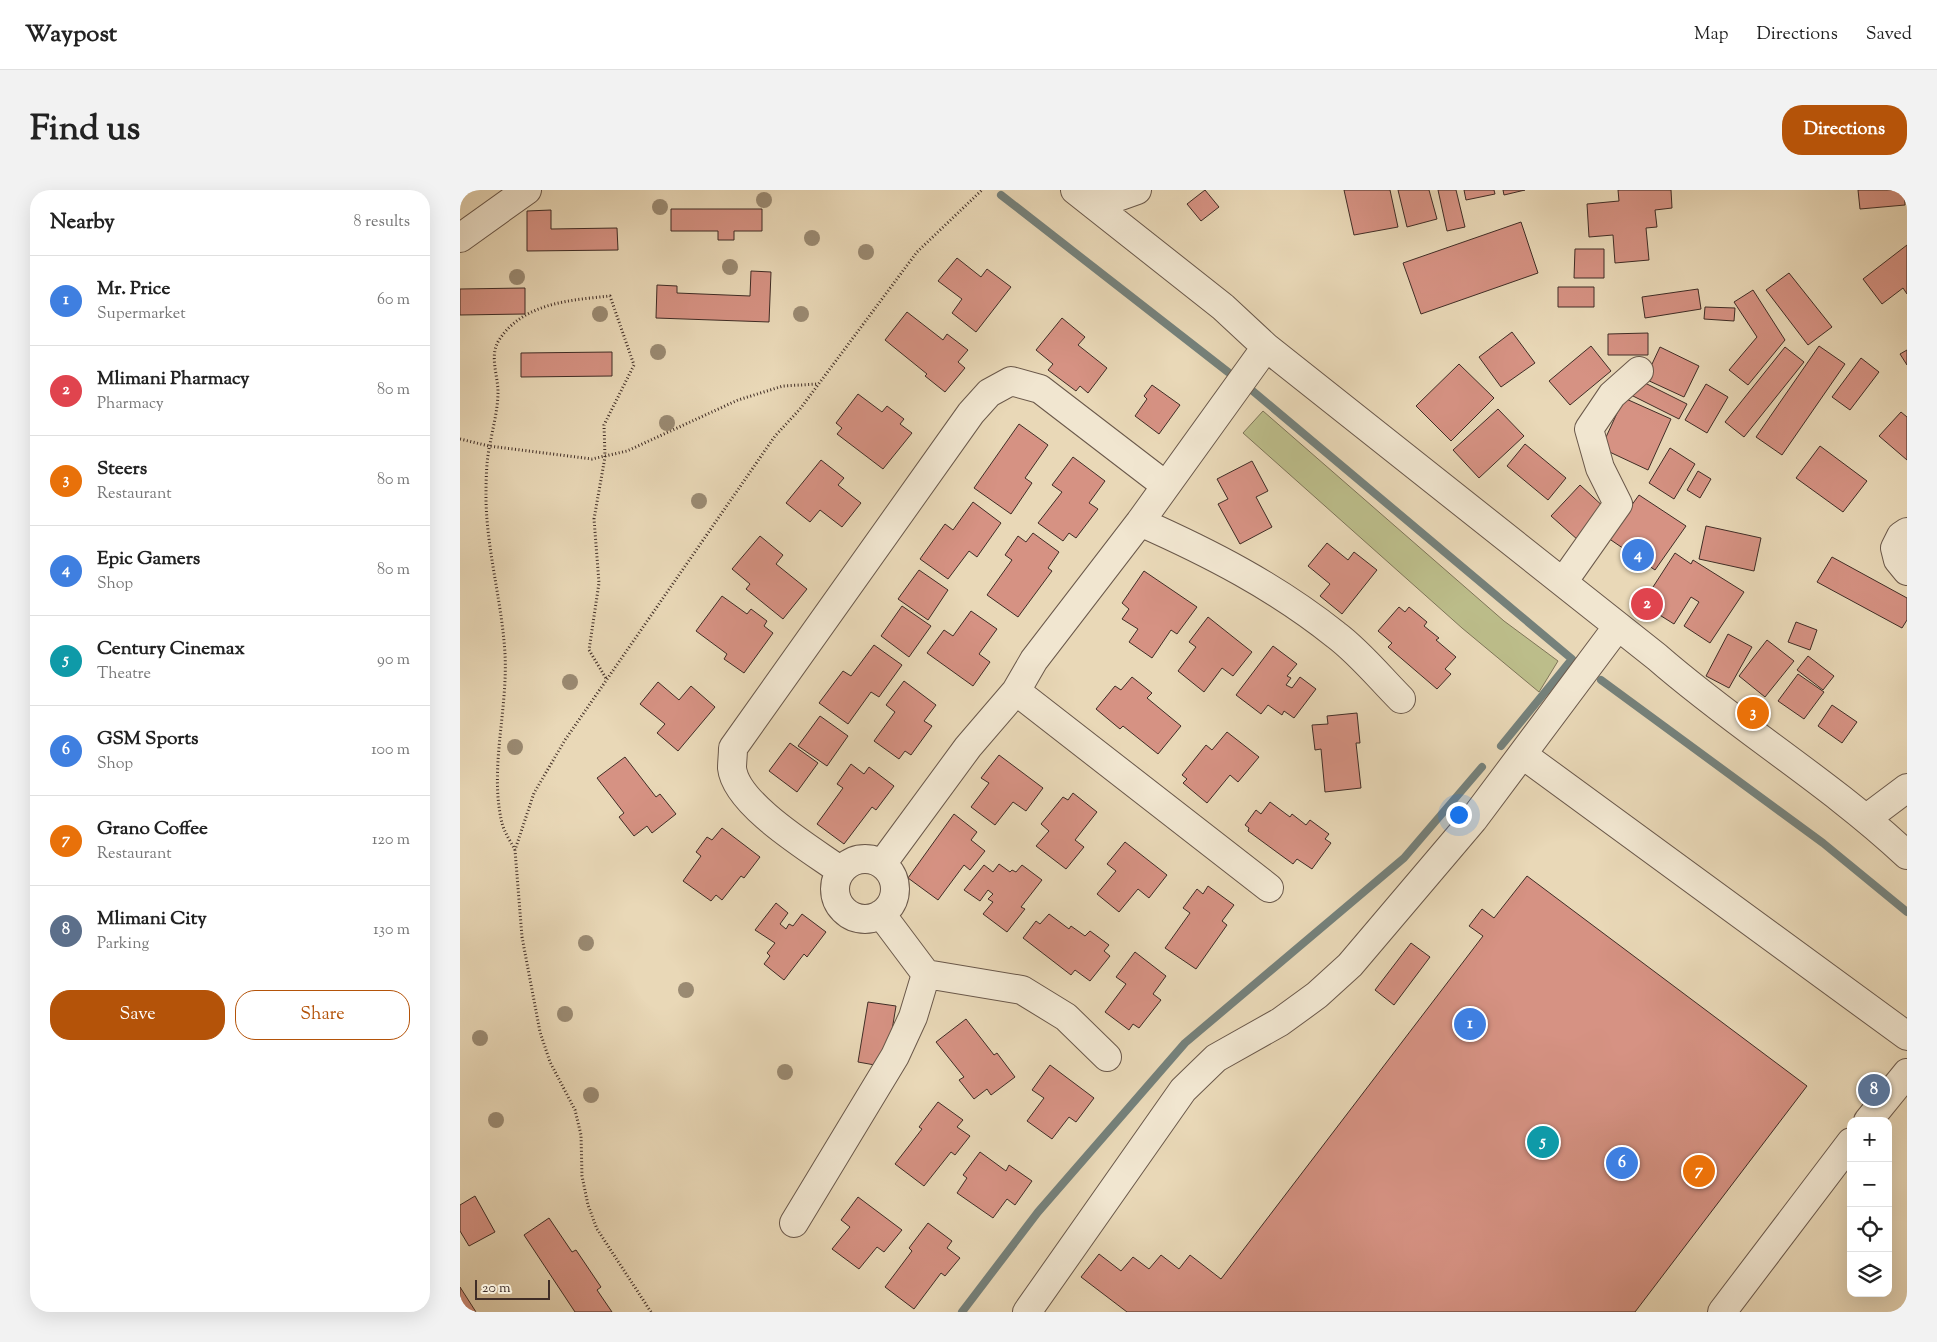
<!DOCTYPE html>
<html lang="en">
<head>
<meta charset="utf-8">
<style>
  body { margin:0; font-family:"Sorts Mill Goudy",serif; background:#f2f2f2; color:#222 }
  .controls { position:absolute; right:15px; bottom:15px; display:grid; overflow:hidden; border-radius:10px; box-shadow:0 5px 20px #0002 }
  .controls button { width:45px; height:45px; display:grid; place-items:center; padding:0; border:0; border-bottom:1px solid #e0e0e0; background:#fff; color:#222; font:25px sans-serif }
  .scale { position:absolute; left:15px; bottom:12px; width:75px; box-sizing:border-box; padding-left:5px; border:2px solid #402d26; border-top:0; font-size:14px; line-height:18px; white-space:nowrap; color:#402d26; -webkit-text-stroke:4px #f1e6d0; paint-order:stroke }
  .you { position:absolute; left:998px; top:624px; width:18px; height:18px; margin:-12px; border:4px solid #fff; border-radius:50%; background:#1a73e8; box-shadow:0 0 0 8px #1a73e833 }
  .badge { display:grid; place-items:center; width:32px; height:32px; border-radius:50%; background:#b45309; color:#fff; font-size:16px; font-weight:700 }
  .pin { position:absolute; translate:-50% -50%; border:2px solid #fff; box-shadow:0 1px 5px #0006 }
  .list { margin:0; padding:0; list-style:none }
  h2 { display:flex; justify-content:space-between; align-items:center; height:65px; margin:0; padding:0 20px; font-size:21px }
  h2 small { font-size:16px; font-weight:400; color:#767676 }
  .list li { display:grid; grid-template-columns:32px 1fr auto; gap:15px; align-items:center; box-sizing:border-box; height:90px; padding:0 20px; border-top:1px solid #e0e0e0 }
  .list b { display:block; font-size:19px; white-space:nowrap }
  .list p { margin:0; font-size:16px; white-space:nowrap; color:#767676 }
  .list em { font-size:16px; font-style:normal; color:#767676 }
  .actions { display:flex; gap:10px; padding:15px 20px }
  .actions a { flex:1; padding:11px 0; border:1px solid #b45309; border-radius:20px; text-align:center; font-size:18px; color:#b45309 }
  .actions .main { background:#b45309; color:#fff }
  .icon { flex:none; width:28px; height:28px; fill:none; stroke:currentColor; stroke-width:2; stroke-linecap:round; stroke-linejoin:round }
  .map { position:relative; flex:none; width:1447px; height:1122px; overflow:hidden; border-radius:20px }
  header { display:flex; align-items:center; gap:30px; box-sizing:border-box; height:70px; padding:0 25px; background:#fff; border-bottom:1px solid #e0e0e0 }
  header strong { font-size:24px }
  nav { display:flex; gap:28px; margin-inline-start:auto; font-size:18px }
  .intro { display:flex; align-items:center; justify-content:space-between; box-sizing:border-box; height:120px; padding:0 30px }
  h1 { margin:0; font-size:35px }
  .button { padding:12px 22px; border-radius:20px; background:#b45309; color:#fff; font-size:18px; font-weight:700 }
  main { display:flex; gap:30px; padding:0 30px }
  aside { flex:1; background:#fff; border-radius:20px; box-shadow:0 5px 20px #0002 }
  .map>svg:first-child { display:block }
  .green { fill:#bcbd8a; stroke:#7e7558 }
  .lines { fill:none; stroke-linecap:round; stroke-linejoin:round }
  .stream { stroke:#75817b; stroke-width:8 }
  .building { fill:#d69283; stroke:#402d26 }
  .minor-casing { stroke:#6a584a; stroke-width:30 }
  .path { stroke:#402d26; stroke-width:3; stroke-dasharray:1 2.5; stroke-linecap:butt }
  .minor { stroke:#f1e6d0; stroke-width:28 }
  .tree { fill:#9a8a72 }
</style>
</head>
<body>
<header>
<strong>Waypost</strong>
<nav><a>Map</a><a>Directions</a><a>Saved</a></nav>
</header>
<div class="intro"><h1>Find us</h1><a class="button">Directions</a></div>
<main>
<aside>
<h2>Nearby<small>8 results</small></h2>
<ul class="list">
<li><span class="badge" style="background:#3f7fe0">1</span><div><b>Mr. Price</b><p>Supermarket</p></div><em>60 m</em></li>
<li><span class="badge" style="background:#e0444e">2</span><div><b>Mlimani Pharmacy</b><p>Pharmacy</p></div><em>80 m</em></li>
<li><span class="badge" style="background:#e8710a">3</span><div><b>Steers</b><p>Restaurant</p></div><em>80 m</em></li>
<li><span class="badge" style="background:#3f7fe0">4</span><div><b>Epic Gamers</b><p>Shop</p></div><em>80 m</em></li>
<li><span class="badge" style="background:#0f9aa8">5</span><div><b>Century Cinemax</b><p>Theatre</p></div><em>90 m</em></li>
<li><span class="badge" style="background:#3f7fe0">6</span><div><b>GSM Sports</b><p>Shop</p></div><em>100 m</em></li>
<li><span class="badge" style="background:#e8710a">7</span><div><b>Grano Coffee</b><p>Restaurant</p></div><em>120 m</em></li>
<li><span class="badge" style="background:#5c6f8a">8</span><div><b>Mlimani City</b><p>Parking</p></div><em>130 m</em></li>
</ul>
<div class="actions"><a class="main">Save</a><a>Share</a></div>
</aside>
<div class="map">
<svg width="1447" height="1122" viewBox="0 0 1447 1122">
  <rect width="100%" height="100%" fill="#e9d8b7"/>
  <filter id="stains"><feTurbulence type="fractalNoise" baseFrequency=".004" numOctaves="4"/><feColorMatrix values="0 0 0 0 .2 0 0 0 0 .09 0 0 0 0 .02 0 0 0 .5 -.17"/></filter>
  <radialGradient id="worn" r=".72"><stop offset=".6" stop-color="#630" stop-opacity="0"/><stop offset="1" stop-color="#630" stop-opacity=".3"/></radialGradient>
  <path class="green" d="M803,221l241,210 54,40 -19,31 -77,-64 -219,-195z"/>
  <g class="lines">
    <path class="stream" d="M541,5l227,177
      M788,197l324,272 -71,87
      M1141,490l222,163 84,69
      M502,1122l76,-100 147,-169 219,-185 78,-91"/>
  </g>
  <path class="building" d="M745,0l14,17 -18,14 -14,-17z
    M884,0h46l8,37 -44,8z
    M938,0h31l8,29 -30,8z
    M978,0h18l9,37 -18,4z
    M1004,0h30l1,4 -29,6z
    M1043,0h22l-21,5z
    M1158,0h53l1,18 -17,2 2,17 -11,1 3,32 -34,3 -2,-28 -24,2 -2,-33 32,-3z
    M1398,0h46l1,15 -45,4z
    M211,19h91v22h-28v9h-16v-9h-47z
    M91,20v19l66,-1 1,22 -91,1v-40z
    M1061,32l17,51 -117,41 -18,-51z
    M1447,55v49l-4,-6 -21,16 -19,-25z
    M1115,59h29v29h-30z
    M497,68l24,19 6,-8 24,18 -35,45 -24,-19 10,-14 -24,-18z
    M291,81l20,1 -2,50 -113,-4 1,-33 20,1v7l73,3z
    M1329,83l43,54 -24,18 -42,-55z
    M1098,97h36v20h-36z
    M65,98v26l-65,1v-26z
    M1238,99l3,20 -56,9 -3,-21z
    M1293,100l32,50 -37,45 -19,-15 28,-33 -23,-35z
    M1245,117l30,1 -1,13 -30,-2z
    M447,122l36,28 4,-6 21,16 -10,12 7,6 -20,24 -20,-16 2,-2 -42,-34z
    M602,128l23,19 -7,8 29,23 -19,25 -8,-7 -4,5 -28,-21 5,-6 -17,-14z
    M1052,142l23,31 -34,24 -22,-30z
    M1188,143v22h-40v-21z
    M1131,156l20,25 -41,34 -21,-24z
    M1359,156l26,18 -63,91 -26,-18z
    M1200,157l39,19 -15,31 -39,-18z
    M1325,157l19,15 -60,75 -19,-15z
    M1447,160v15l-7,-11z
    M152,162v24l-91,1v-24z
    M1401,168l18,14 -29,38 -18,-13z
    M999,174l35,34 -43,43 -35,-35z
    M1179,190l48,24 -8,15 -48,-24z
    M1246,194l22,13 -21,36 -22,-13z
    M692,195l28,20 -21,29 -24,-18 12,-17 -3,-3z
    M398,204l24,18 5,-6 17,13 -4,5 12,9 -29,36 -46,-35 5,-6 -6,-5z
    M1164,208l47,21 -23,51 -47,-22z
    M1038,219l26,27 -45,42 -26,-28z
    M1441,222l6,5v43l-28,-24z
    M559,234l29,21 -23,33 7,5 -21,31 -37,-26z
    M1065,254l41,34 -18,22 -41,-34z
    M1360,256l47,35 -24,31 -47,-34z
    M1210,258l25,16 -21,35 -25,-16z
    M613,267l32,24 -16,22 9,6 -22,29 -7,-5 -6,8 -25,-18 24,-31 -10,-7z
    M361,270l23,18 -6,7 23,18 -19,24 -22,-17 -10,12 -24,-19z
    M792,271l16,30 -12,6 16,30 -32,17 -22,-40 10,-5 -11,-20z
    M1238,281l13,8 -11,19 -13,-8z
    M1120,295l26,24 -28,31 -27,-24z
    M1179,305l47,31 -31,44 -47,-32z
    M513,312l28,21 -24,34 -8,-6 -21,28 -28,-20 25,-35 8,6z
    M1246,336l55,12 -7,33 -55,-12z
    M573,343l26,19 -11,16 4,3 -34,46 -31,-22 25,-35 -7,-5 13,-19 8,6z
    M300,346l23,19 -7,9 31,25 -24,30 -37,-30 4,-5 -18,-15z
    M867,353l21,17 6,-8 23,18 -35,44 -22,-18 10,-12 -22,-18z
    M1215,363l16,11 2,-4 51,32 -34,51 -26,-17 15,-24 -8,-5 -17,27 -32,-20z
    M1372,367l75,41v22l-5,8 -85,-46z
    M459,380l29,20 -20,30 -30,-21z
    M684,381l53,36 -20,27 -6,-4 -19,28 -23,-16 9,-13 -16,-10 7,-10 -7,-6z
    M262,406l25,18 4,-5 16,12 -3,5 9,7 -29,40 -20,-14 3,-5 -31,-23z
    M442,416l29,20 -22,31 -28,-21z
    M939,417l6,5 4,-5 18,15 -3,4 15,12 -3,2 20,17 -11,12 6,5 -14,15 -49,-42 4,-4 -14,-12z
    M511,421l26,18 -18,25 11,8 -17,24 -46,-33 17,-23 9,6z
    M748,427l44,35 -19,24 -11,-8 -18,24 -26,-21 18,-24 -7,-5z
    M1336,432l21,8 -7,20 -22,-8z
    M1268,444l24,13 -23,41 -23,-12z
    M1307,450l27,21 -29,36 -26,-21z
    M414,455l28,20 -23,32 -8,-5 -23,32 -29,-21 24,-32 8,5z
    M813,456l24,18 -10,12 4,2 -5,7 6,3 8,-11 16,12 -22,29 -10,-7 -2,4 -14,-10 -7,9 -25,-19z
    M1348,466l26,20 -11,14 -26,-20z
    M1338,484l26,18 -20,27 -26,-18z
    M672,487l20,16 -5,5 34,28 -23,28 -35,-28 -3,3 -24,-20 19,-23 6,4z
    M444,491l32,24 -12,16 8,5 -21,29 -6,-4 -6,8 -25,-18 21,-29 -9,-7z
    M198,492l21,18 12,-14 24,21 -37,44 -21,-18 8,-9 -25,-20z
    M1372,515l25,17 -15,21 -24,-17z
    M897,523l3,30h-4l5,45 -36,4 -4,-43 -6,1 -3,-25 16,-1 -1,-8z
    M360,526l28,20 -21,30 -29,-20z
    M767,542l32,25 -21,25 -8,-7 -23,28 -24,-20 4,-4 -5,-4 24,-30 6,5z
    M330,553l28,20 -21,29 -28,-21z
    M539,565l44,33 -17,23 -13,-9 -18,23 -24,-18 18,-24 -8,-5z
    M165,567l31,40 4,-3 16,20 -24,19 -5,-7 -13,10 -15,-19 5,-4 -27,-35z
    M391,574l13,10 5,-7 25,19 -18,24 -4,-3 -28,37 -27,-20 26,-36 -6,-4z
    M613,603l24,19 -22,28 9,7 -18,22 -30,-23 13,-15 -8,-7 22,-27 5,3z
    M810,612l20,15 2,-3 14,11 4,-5 19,14 -4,5 6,4 -19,26 -15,-10 -4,5 -45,-33 1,-3 -4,-3 11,-15 5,4z
    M494,624l23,18 -6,8 14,11 -15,19 -6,-5 -26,35 -30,-22z
    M262,638l38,29 -16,21 -3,-2 -19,24 -6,-5 -5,6 -28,-20 18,-25 -5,-4 11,-15 5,3z
    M665,652l42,33 -18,23 -11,-9 -19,23 -22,-18 19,-23 -9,-7z
    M539,674l11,8 2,-2 4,2 6,-7 20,15 -21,27 4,2 -18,23 -24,-18 10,-12 -5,-3 5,-5 -5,-4 -8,11 -16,-11 20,-25 9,7z
    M1067,686l280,210 -172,226h-508l-46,-35 18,-23 22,17 12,-14 16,12 12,-14 18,14 11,-14 31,24 262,-343 -14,-10 13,-17 12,9z
    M748,696l26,19 -12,16 5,4 -31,44 -31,-21 25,-35 -7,-5 14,-19 6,5z
    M316,713l12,10 -8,11 6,5 3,-5 4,2 9,-12 24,18 -19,25 -3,-3 -20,26 -20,-16 6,-8 -3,-3 8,-10 -20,-13z
    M589,724l20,15 2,-3 14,10 5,-5 19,14 -5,6 6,5 -20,25 -15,-11 -4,5 -48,-37 13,-17 4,3z
    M951,753l19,14 -36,48 -19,-15z
    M675,762l31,24 -13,18 8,6 -22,28 -6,-4 -4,6 -24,-18 21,-28 -10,-7z
    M408,812l28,4 -10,61 -28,-5z
    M506,829l28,36 3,-2 18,24 -24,18 -4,-6 -13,10 -15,-19 5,-3 -28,-35z
    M590,875l44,33 -18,24 -7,-5 -17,22 -25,-18 17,-23 -12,-8z
    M478,912l25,18 -6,7 13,9 -15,19 -4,-3 -27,34 -29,-22 27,-35 -3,-2z
    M520,962l26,19 3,-6 23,16 -17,24 -8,-6 -14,19 -36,-25 10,-15 -4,-3z
    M15,1006l20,36 -26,14 -9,-15v-26z
    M398,1007l44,33 -18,22 -7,-5 -18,22 -27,-20 18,-22 -9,-7z
    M89,1028l23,34 4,-2 25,37 -4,3 15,22h-37l-51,-77z
    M468,1033l24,18 -5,7 13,10 -15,18 -4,-3 -27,36 -29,-22 27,-36 -3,-3z
    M0,1097l16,25h-16z"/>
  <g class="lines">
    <g class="minor-casing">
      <path id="minor" d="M615,0l148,117 43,40 391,310c80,70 172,125 250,198
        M635,15l42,-15
        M0,48l67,-48
        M680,332c70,31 136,65 196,113 24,18 44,43 65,64
        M1447,342l-6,4 -6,12 3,12 9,11
        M1103,392l55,-78 -18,-36 -11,-39 23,-34 27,-24
        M556,501l253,197
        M1063,565l384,281
        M1407,628l40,-30
        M375 699a30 30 0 1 1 60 0a30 30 0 1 1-60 0Z
        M422,674l86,-117 48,-56 18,-31 106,-138 126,-175
        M381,681c-29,-21 -105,-66 -109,-103 0,-6 1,-13 1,-20l238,-335 18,-20 22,-12 29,8 125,96
        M421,724l45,60 96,16 44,27 41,40
        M1408,931l39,-48
        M334,1033l101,-167 18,-39 13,-43
        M567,1122l156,-222 33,-32 64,-36 37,-27 33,-30 123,-145 145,-194
        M1262,1122l129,-170"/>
    </g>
    <path class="path" d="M0,249l29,7 103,13 35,-8 111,-51 45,-14 35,-2
      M55,660c-4,-8 -11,-18 -13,-27 -13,-54 6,-113 3,-169 -3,-52 -18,-102 -19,-154 0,-18 0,-38 4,-56 3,-17 8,-35 8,-52 0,-17 -9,-36 1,-52 24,-37 71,-40 111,-44l24,69 -30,60 1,32 -11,62 5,64 -10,67 18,30
      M191,1122l-54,-83 -9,-24 -6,-29 -1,-41 -6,-25 -25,-48 -10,-30 -18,-95 -7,-87 19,-57 31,-53 210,-304 25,-27 117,-157 65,-62"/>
    <use href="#minor" class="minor"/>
  </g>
  <g class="tree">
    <circle cx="304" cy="10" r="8"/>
    <circle cx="200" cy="17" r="8"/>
    <circle cx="352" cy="48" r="8"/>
    <circle cx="406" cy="62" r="8"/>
    <circle cx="270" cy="77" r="8"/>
    <circle cx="57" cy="87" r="8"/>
    <circle cx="140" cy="124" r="8"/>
    <circle cx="341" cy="124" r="8"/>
    <circle cx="198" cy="162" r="8"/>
    <circle cx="207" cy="233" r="8"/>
    <circle cx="239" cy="311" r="8"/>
    <circle cx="110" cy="492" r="8"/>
    <circle cx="55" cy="557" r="8"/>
    <circle cx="126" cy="753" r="8"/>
    <circle cx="226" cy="800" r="8"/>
    <circle cx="105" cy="824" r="8"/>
    <circle cx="20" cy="848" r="8"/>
    <circle cx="325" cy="882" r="8"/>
    <circle cx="131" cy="905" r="8"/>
    <circle cx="36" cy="930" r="8"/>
  </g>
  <rect width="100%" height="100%" filter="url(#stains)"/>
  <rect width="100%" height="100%" fill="url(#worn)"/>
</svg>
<div class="controls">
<button>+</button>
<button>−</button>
<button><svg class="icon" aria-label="locate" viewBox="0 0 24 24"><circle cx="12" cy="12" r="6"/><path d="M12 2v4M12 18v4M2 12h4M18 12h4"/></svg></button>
<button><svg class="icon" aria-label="layers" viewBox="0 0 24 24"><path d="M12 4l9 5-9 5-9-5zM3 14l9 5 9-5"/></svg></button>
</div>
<div class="scale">20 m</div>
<div class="you"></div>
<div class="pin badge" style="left:1010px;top:834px;background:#3f7fe0">1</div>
<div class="pin badge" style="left:1187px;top:414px;background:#e0444e">2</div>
<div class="pin badge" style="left:1293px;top:523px;background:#e8710a">3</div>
<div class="pin badge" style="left:1178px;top:365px;background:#3f7fe0">4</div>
<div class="pin badge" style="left:1083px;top:952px;background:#0f9aa8">5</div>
<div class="pin badge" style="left:1162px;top:973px;background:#3f7fe0">6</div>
<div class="pin badge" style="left:1239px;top:981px;background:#e8710a">7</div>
<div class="pin badge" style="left:1414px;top:900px;background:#5c6f8a">8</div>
</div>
</main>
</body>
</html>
